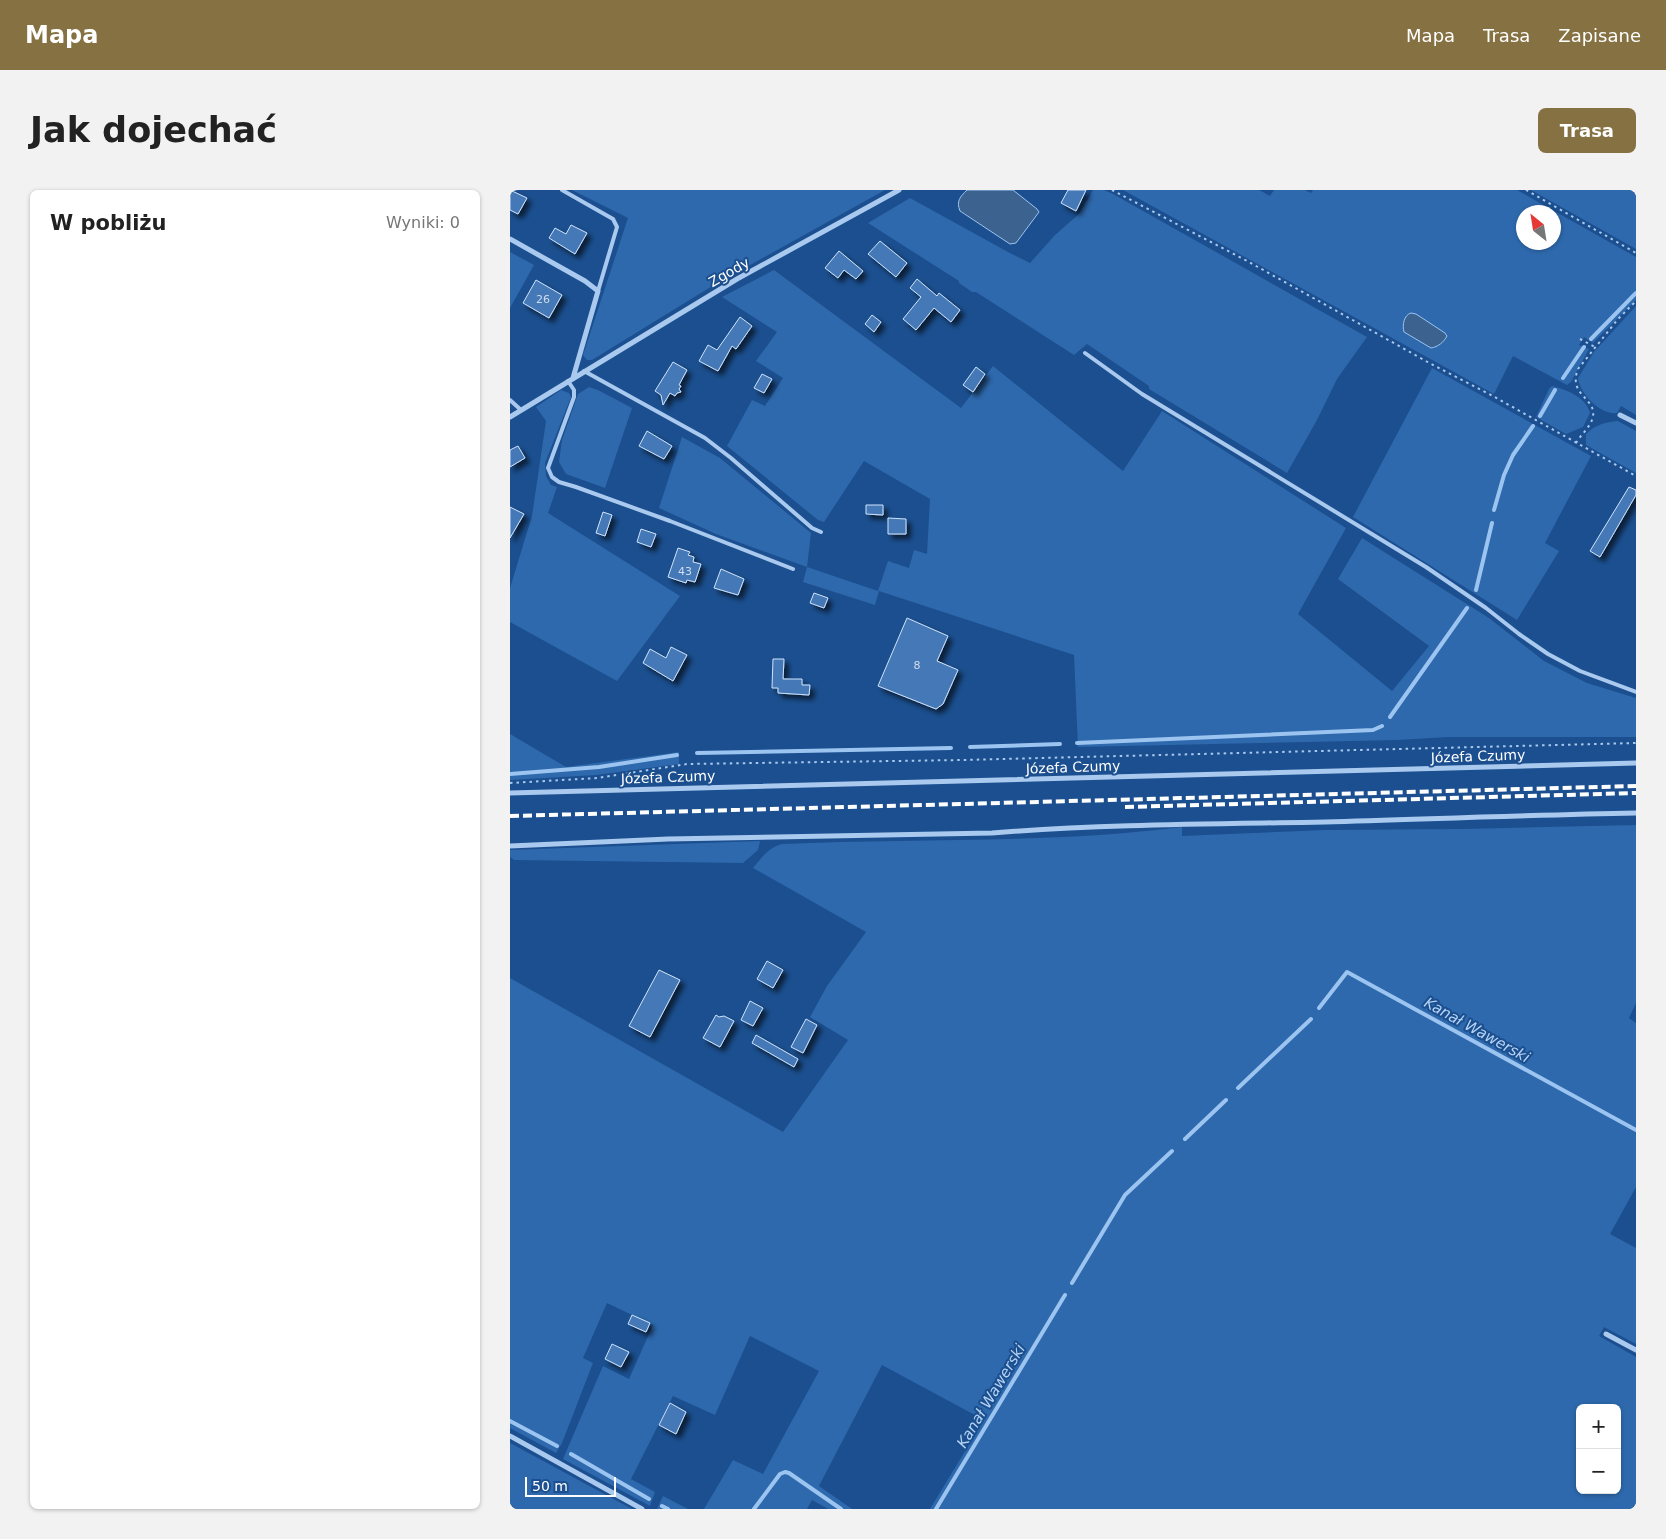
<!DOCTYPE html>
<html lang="pl">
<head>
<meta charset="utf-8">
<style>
  body { margin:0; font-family:"DejaVu Sans",sans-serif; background:#f2f2f2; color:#222 }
  .controls { position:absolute; right:15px; bottom:15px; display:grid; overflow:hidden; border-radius:8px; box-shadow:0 1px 4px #0004 }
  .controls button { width:45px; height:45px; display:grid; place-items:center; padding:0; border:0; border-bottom:1px solid #e0e0e0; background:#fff; color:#222; font:25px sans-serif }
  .compass { position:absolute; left:1006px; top:15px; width:45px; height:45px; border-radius:50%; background:#fff; box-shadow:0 1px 4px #0004; rotate:330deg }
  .scale { position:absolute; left:15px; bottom:12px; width:91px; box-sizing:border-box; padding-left:5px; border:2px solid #fff; border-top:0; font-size:14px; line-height:18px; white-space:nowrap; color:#fff; -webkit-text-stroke:4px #1b4f8f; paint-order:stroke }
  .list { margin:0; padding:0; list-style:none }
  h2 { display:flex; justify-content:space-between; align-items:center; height:65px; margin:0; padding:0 20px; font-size:21px }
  h2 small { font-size:16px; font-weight:400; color:#767676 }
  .map { position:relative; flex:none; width:1126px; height:1319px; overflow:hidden; border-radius:8px }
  header { display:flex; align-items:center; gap:30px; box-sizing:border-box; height:70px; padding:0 25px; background:#857141; color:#fff }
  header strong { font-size:24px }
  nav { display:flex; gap:28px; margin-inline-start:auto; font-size:18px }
  .intro { display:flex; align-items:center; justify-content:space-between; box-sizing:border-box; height:120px; padding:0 30px }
  h1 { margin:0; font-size:35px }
  .button { padding:12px 22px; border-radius:8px; background:#857141; color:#fff; font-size:18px; font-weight:700 }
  main { display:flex; gap:30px; padding:0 30px }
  aside { flex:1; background:#fff; border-radius:8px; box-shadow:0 1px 4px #0004 }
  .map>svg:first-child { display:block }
  .green { fill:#2e69ad; fill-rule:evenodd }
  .water { fill:#3c6290; stroke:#9cc4f0 }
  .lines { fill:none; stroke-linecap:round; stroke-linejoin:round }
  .stream { stroke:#9cc4f0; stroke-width:4 }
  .building { fill:#4478b7; stroke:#cfe3fa; filter:url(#shadow) }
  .path { stroke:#a9c9ee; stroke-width:2; stroke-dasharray:2.5 4; stroke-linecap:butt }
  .service { stroke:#a9c9ee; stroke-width:4 }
  .minor { stroke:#a9c9ee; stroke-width:5 }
  .rail { stroke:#fff; stroke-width:4; stroke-dasharray:9 4; stroke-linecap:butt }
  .labels { text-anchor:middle; stroke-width:4; stroke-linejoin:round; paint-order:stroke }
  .number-label { font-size:11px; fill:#d0dded }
  .street-label { font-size:14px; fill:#fff; stroke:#1b4f8f }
  .water-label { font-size:15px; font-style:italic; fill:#b5d3f5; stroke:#1b4f8f }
</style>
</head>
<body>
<header>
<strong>Mapa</strong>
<nav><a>Mapa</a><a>Trasa</a><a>Zapisane</a></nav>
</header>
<div class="intro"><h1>Jak dojechać</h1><a class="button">Trasa</a></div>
<main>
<aside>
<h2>W pobliżu<small>Wyniki: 0</small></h2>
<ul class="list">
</ul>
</aside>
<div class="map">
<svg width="1126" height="1319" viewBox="0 0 1126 1319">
  <defs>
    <filter id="shadow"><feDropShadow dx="4.5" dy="4.5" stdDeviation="2.5" flood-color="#0009"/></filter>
  </defs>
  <rect width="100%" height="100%" fill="#1b4f8f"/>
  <path class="green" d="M62,0h313l-176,98 -117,72h-5l-4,-5 45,-137z
    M583,0h11l9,4 254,143 -30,42 -20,41 -30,53 -138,-84v-3l-62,-42 -13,11 -98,-63h-4l-13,-9v-2l-91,-58 42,-25 98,54 22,11 25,-28 24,-21z
    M613,0h136l11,6 4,-6h31l6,3 2,-3h204l119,67v43l-43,43 -9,-6 -5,8 10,4 -18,33 -4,3 -54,-29 -19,38zM1014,22h30v30h-30z
    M1021,0h105v59z
    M0,62l24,13 -24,43z
    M264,80l187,138 32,-42 130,105 39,-60 184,117 -48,86 94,77 37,-45 -91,-67 24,-41 127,80 55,43 43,22 49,15v39h-188l-50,3 -320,7 -4,-92 -195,-64 -4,14 -72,-23 4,-15 -91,-33 -57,-26 23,-71 38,21 91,75 -4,34 71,24 10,-30 21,7 5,-18 13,4 3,-55 -66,-38 -40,61 -6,-2 -91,-74 25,-46 13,6 18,-28 -27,-17 21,-29 -55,-35z
    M1126,116v109l-15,-9 -4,7c-17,2 -37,-19 -39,-35l16,-26z
    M922,178l159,88 -46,87 14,8 -42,69 -164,-103z
    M1042,196c15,4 34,11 38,27l-7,14 -17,7 -30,-17 13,-28z
    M79,197l9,3 34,18 -27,80 -39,-14 -7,-12 3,-22 16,-46z
    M51,200l8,3 2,4 -26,66 1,13 5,9 6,2 -9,26 132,83 -63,85 -107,-59v-34l22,-72 14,-95 -10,-14z
    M1108,231l18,10v42l-50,-28v-11c9,-9 19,-12 32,-13z
    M0,544l56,33 113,-15v12l-83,11 -86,5z
    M1126,635v178l-7,15 7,5v164l-26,47 26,14v96l-32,-17 -5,9 37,21v152h-706l54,-89 -102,-55 -63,121 33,23h-24l-16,-9 -5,9h-103l29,-49 30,14 56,-103 -69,-35 -35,79 -42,-19 -42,83 24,13 -5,14 -87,-47 40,-93 26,13 24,-54 -46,-22 -24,55 10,5 -31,80 -6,10 -46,-25v-450l273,154 65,-92 -38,-23 17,-31 39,-54 -113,-64c9,-11 15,-20 29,-24 133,-6 267,0 400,-17v9l143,-6 139,-1zM1070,1218h37v82h-37z
    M250,651l-2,9 -15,13 -229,-3 -4,-3v-7z
    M0,1253l122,66h-122z
    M153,1306l25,13h-31z"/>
  <path class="water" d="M457,0h46l24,19 2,3 -23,31 -6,1 -50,-33c-4,-10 0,-14 7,-21z
    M901,123l5,1 29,19 2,3c-3,6 -9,11 -16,12l-27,-16c-2,-7 0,-17 7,-19z"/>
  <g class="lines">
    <path class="stream" d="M1081,149l45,-46
      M1053,188l21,-31
      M1030,226l15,-26
      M984,320l10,-35 9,-20 20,-29
      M966,400l16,-67
      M880,527l77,-109
      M567,553l296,-13 9,-4
      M460,557l90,-3
      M187,563l254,-5
      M0,584l89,-7 78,-12
      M809,818l28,-36 289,158
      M728,898l73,-69
      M675,949l41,-39
      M562,1093l53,-88 47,-44
      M0,1231l47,25
      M61,1264l78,45
      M152,1316l6,3
      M244,1319l26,-35 5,-2 4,1 52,36
      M426,1319l129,-214"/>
  </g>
  <path class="building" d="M0,0l17,8 -9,16 -8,-4z
    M558,0h18l-10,21 -15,-8z
    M61,35l16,8 -12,21 -26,-16 6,-10 11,6z
    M370,51l27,22 -11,14 -28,-23z
    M329,61l24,20 -7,8 -12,-9 -6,8 -13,-10z
    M407,89l20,17 2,-3 21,17 -9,12 -17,-14 -18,22 -13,-11 18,-22 -11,-9z
    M26,90l26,15 -13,23 -26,-15z
    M362,125l9,7 -7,10 -9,-8z
    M230,127l12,9 -16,23 -4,-3 -14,25 -19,-10 9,-16 9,5z
    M163,172l14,8 -8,15 2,1 -2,3 2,3 -4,1 -2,3 -5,-3 -7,12 -2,-10 -6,-4z
    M466,177l9,7 -12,18 -10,-7z
    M252,184l10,5 -8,14 -10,-5z
    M137,241l25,15 -8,13 -25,-13z
    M8,256l7,12 -15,9v-17z
    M1119,297l7,3v5l-36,62 -10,-6z
    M356,315h17v10l-17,-1z
    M0,317l14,7 -14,24z
    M93,322l9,3 -7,21 -9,-3z
    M378,328l18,1v15h-18z
    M131,339l15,5 -5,13 -14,-5z
    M168,358l12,4 -2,3 6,2 -1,5 8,2 -6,18 -8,-2 -1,3 -18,-6z
    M211,379l23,10 -6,16 -24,-7z
    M304,403l14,5 -4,10 -14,-5z
    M397,428l41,18 -11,25 21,9 -15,34 -7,5 -58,-23z
    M161,457l16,8 -14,26 -30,-18 7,-14 16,9z
    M263,469h11l-1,20h19v6h8l-1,10 -31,-2v-5h-6z
    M257,771l16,9 -10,18 -16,-9z
    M149,780l21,10 -30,57 -21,-11z
    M240,811l13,7 -10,18 -12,-6z
    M206,825l3,2 5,-1 10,5 -14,26 -17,-9z
    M296,829l11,6 -14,28 -12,-6z
    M246,845l42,24 -4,8 -42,-24z
    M122,1125l18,8 -4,9 -18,-8z
    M102,1154l17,8 -8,15 -16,-8z
    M160,1213l16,9 -10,22 -17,-9z"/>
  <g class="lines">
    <path class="path" d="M602,0l137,72 184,103 58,30 145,81
      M1016,0l110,63
      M1070,149l15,8
      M1066,253c4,-7 13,-15 16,-23 8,-22 -25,-23 -14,-51l40,-50 18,-18
      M0,593l87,-5 90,-14 275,-4 674,-17"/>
    <path class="service" d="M52,0l51,29 4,8 -19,64
      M575,163l57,41 284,173 60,41 33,26 29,20 32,17 56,21
      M74,181l121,67 26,20 81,70 9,4
      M58,191l6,9v7l-26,71 4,9 7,5 17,5 94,34 123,48
      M0,210l11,10"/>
    <path class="minor" d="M0,49l75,42 13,10 -25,87
      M1110,225l16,8
      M0,227l227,-138 162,-89
      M0,603l1126,-30
      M0,656l158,-7 324,-6c111,-9 222,-9 333,-11 104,-3 207,-7 311,-9
      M1096,1144l30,16
      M0,1246l132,73"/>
    <path class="rail" d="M615,617l511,-14
      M0,626l1126,-30"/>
  </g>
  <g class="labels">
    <g class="number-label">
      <text x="33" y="113">26</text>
      <text x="175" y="385">43</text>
      <text x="407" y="479">8</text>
    </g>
    <g class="street-label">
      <text transform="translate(219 82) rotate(-30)" y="5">Zgody</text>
      <text transform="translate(968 566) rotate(-2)" y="5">Józefa Czumy</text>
      <text transform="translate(563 577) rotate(-2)" y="5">Józefa Czumy</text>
      <text transform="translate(158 587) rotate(-2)" y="5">Józefa Czumy</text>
    </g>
    <g class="water-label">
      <text transform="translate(967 840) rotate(29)" y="5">Kanał Wawerski</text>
      <text transform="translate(481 1206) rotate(-59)" y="5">Kanał Wawerski</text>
    </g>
  </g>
</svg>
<div class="controls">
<button>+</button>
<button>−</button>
</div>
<svg class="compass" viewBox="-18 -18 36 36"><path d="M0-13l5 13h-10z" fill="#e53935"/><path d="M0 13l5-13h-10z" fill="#767676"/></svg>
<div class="scale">50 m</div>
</div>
</main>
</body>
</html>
